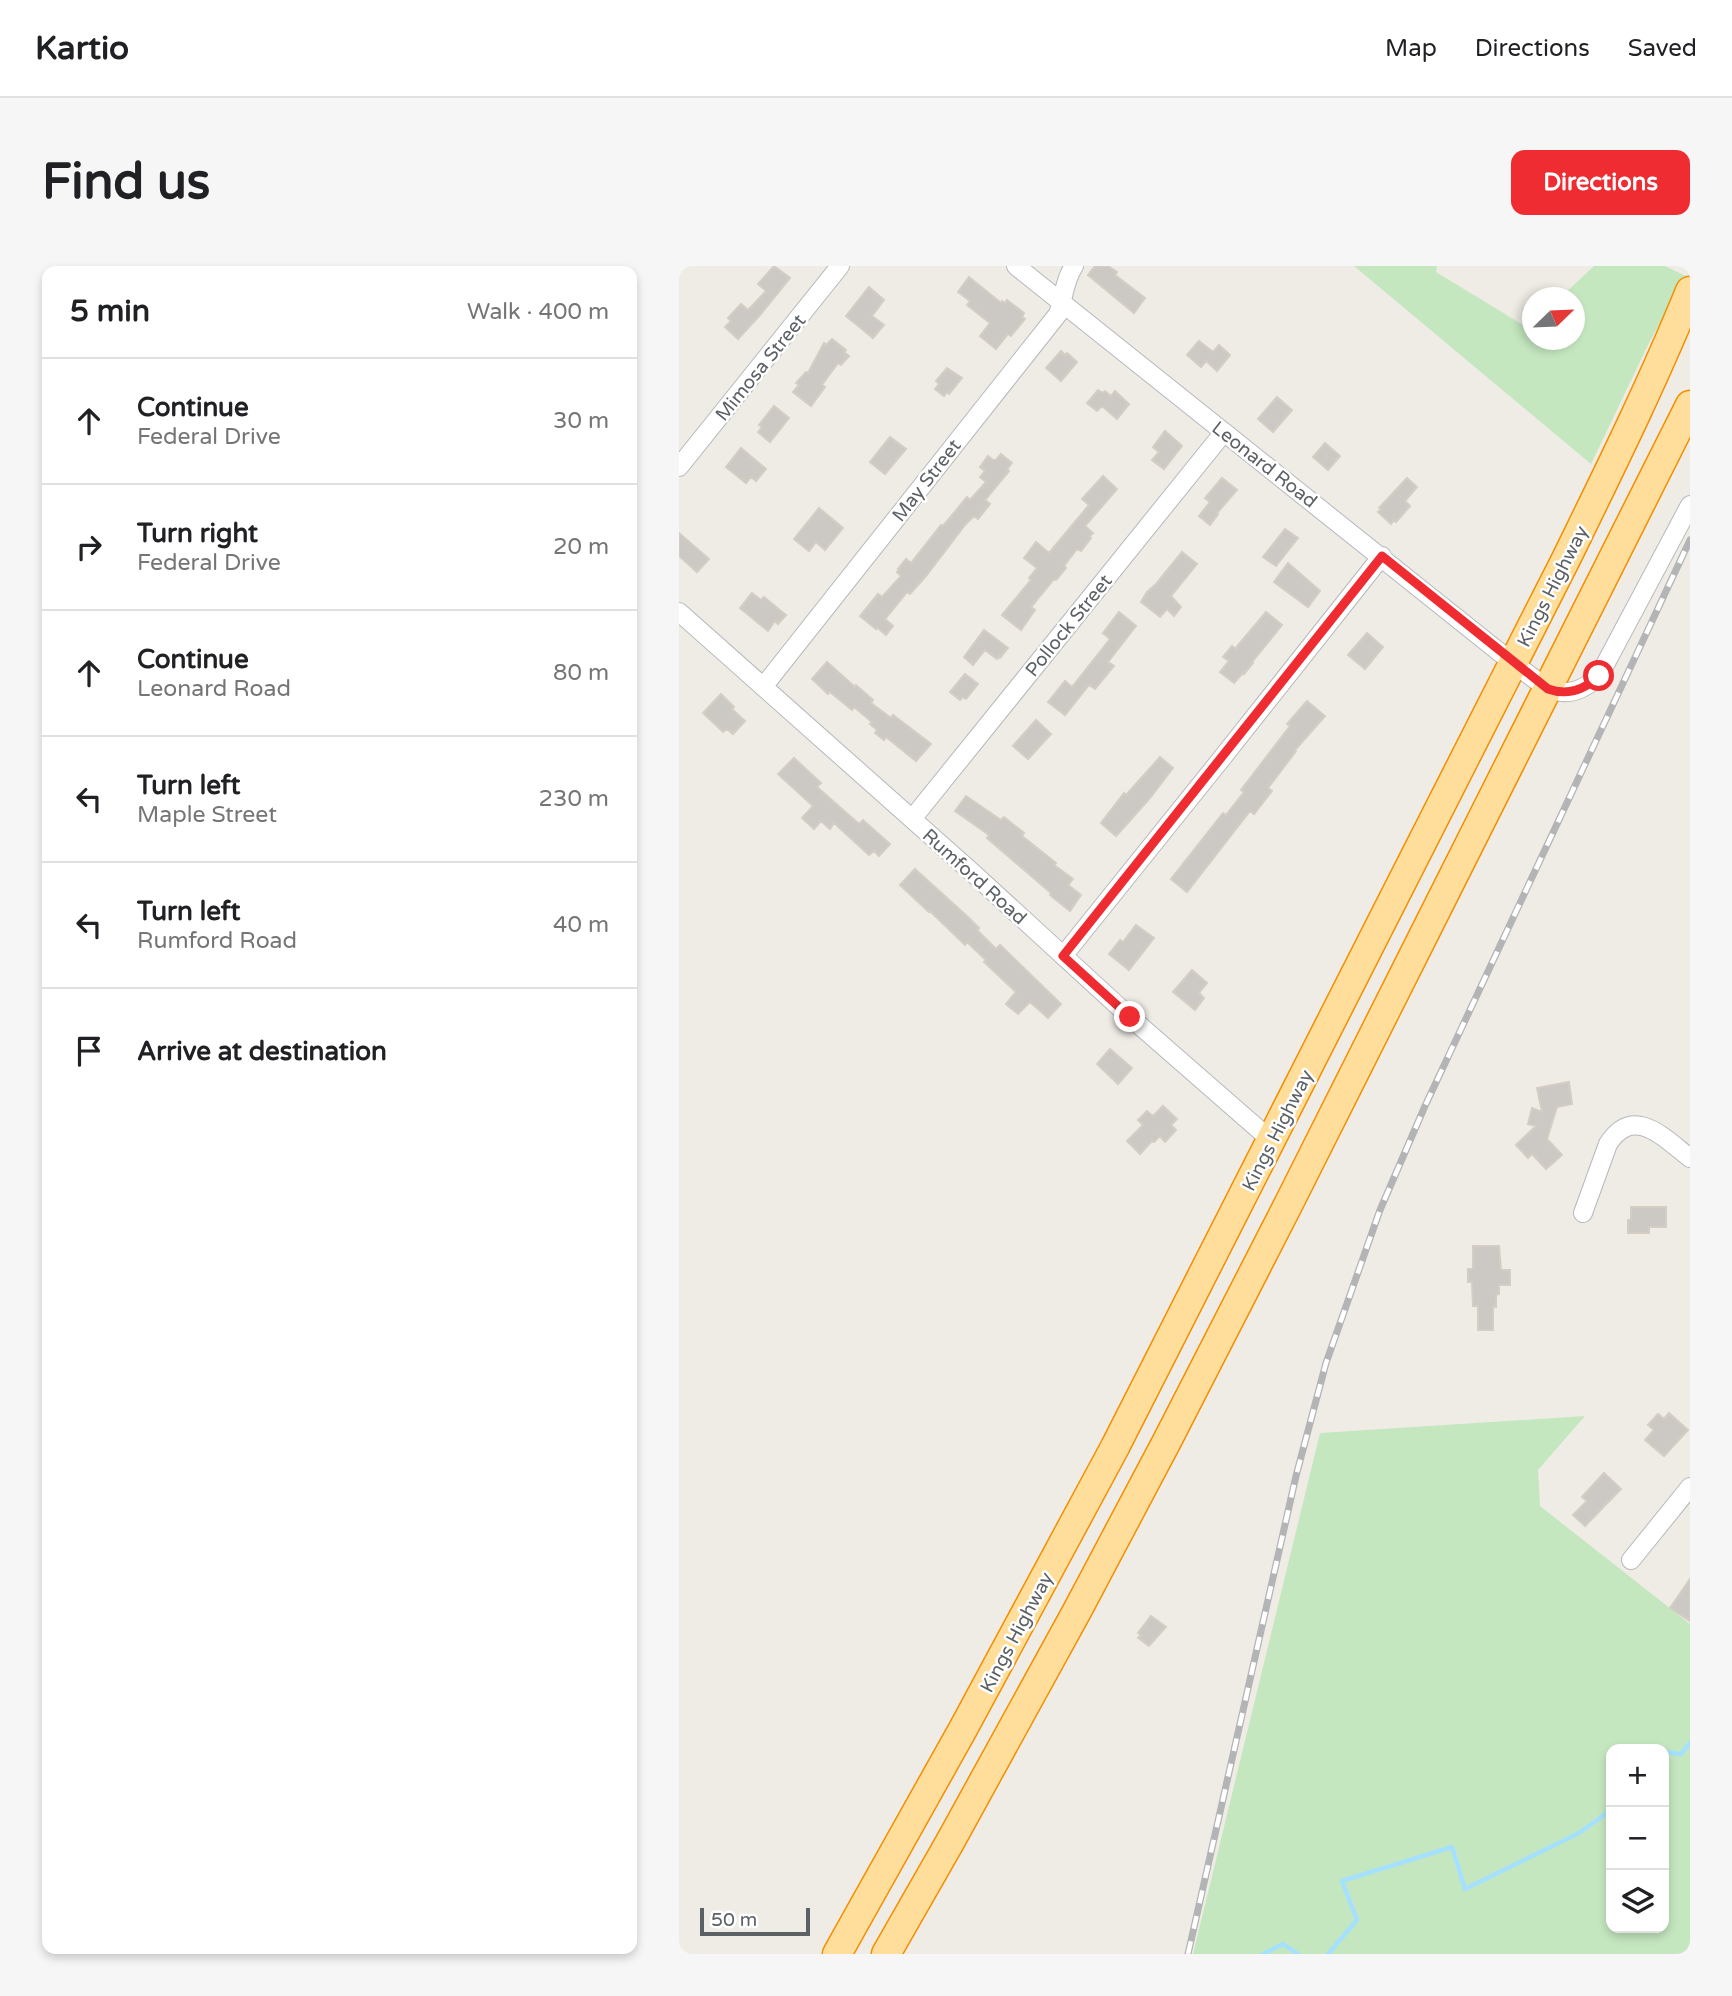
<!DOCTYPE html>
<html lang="en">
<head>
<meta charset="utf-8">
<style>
  body { margin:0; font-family:"Varela Round",sans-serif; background:#f6f6f6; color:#202124 }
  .controls { position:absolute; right:21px; bottom:21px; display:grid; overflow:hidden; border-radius:14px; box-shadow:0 4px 10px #0003 }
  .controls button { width:63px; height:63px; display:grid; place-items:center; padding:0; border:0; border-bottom:2px solid #e0e0e0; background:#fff; color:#202124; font:35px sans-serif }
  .compass { position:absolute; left:843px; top:21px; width:63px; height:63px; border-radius:50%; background:#fff; box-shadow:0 4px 10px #0003; rotate:67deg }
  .scale { position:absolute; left:21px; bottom:18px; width:110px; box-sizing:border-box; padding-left:7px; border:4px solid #5c6165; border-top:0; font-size:19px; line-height:24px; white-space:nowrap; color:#5c6165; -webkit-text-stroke:5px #fff; paint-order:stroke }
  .stop { position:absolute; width:21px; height:21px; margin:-16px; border:5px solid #ee2c32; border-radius:50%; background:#fff }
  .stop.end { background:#ee2c32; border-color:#fff; box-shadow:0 2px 7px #0008 }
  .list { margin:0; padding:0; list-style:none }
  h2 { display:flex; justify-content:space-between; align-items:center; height:91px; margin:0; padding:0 28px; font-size:30px }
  h2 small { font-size:23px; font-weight:400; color:#757577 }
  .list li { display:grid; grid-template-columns:46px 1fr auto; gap:21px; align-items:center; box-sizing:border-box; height:126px; padding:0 28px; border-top:2px solid #e0e0e0 }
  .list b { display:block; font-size:26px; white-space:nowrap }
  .list p { margin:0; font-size:23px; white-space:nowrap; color:#757577 }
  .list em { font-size:23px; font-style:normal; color:#757577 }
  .icon { flex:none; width:38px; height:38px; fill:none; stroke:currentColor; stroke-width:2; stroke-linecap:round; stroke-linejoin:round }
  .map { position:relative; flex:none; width:1011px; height:1688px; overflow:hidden; border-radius:14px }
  header { display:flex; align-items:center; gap:42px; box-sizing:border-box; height:98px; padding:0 35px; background:#fff; border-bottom:2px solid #e0e0e0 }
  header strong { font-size:33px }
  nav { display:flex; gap:38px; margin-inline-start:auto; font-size:24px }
  .intro { display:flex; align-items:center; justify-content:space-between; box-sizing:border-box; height:168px; padding:0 42px }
  h1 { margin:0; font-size:49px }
  .button { padding:18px 32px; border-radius:14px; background:#ee2c32; color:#fff; font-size:24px; font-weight:700 }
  main { display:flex; gap:42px; padding:0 42px }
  aside { flex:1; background:#fff; border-radius:14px; box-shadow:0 4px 10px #0003 }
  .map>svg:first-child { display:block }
  .green { fill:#c5e7c0; fill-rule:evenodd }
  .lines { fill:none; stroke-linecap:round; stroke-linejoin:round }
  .stream { stroke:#a5e1ff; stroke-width:4.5 }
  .building { fill:#ccc9c4; stroke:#d4cdc3; stroke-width:2 }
  .minor-casing { stroke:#b5b8bc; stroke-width:20 }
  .trunk-casing { stroke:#f48e00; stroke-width:31 }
  .minor { stroke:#fff; stroke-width:18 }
  .trunk { stroke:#ffde9b; stroke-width:28 }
  .rail-casing { stroke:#b3b4b5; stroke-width:7 }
  .rail { stroke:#fff; stroke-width:4.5; stroke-dasharray:13; stroke-linecap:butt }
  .route { stroke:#ee2c32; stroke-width:9 }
  .labels { text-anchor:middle; stroke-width:5; stroke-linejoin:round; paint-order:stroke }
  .street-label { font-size:19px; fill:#5c6165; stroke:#fff }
</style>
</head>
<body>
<header>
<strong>Kartio</strong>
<nav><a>Map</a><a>Directions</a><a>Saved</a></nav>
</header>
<div class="intro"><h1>Find us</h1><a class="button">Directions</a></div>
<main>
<aside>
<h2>5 min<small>Walk · 400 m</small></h2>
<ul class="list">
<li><svg class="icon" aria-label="ahead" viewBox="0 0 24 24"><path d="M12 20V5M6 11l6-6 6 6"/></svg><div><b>Continue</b><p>Federal Drive</p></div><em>30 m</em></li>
<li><svg class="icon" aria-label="right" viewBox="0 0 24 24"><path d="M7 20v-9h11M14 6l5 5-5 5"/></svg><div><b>Turn right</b><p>Federal Drive</p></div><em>20 m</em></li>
<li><svg class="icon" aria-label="ahead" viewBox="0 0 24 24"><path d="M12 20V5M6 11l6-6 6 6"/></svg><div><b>Continue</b><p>Leonard Road</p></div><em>80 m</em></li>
<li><svg class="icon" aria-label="left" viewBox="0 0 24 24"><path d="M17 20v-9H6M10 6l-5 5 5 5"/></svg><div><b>Turn left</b><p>Maple Street</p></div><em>230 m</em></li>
<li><svg class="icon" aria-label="left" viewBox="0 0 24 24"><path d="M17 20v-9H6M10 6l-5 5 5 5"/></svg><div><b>Turn left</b><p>Rumford Road</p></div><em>40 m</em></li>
<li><svg class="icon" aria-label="arrive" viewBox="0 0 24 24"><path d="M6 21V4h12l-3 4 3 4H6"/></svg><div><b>Arrive at destination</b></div></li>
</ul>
</aside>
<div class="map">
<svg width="1011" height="1688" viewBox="0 0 1011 1688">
  <rect width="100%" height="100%" fill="#efece5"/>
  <path class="green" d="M675,0h83l-1,6 92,56 4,-3v15h42v-42l-13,-1 33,-31h71l21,10 -37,67 -58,121z
    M906,1150l-47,54 2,36 150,118v330h-497l127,-521zM932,1483h53v179h-53z"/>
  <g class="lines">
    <path class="stream" d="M985,1486l17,2 9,-11
      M584,1688l20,-10 15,10
      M649,1688l29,-34 -15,-39 110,-34 13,42 114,-56 32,-23"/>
  </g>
  <path class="building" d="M95,0l16,12 -29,36 -23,25 -13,-12 6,-6 -3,-3 13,-14 7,6 18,-19 -8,-7z
    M416,0h13l9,6 -2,3 30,23 -11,15 -46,-38z
    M290,11l32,26 1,-2 3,2 2,-3 17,13 -2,4 3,2 -14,17 -3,-2 -12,15 -16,-13 10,-13 -23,-18 3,-4 -12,-9z
    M190,21l15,13 -12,16 12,9 -11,13 -27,-22z
    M153,73l14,11 -2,2 5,4 -8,9 -3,-2 -16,22 3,2 -14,19 -18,-14 6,-7 -3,-2 10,-11 2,1 16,-30 2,2z
    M520,75l14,11 6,-7 11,10 -13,16 -11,-10 -5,6 -14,-12z
    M382,85l4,4 2,-2 10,9 -16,19 -15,-13z
    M268,102l15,10 -13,16 -2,-2 -3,4 -9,-7 4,-5 -3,-3z
    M419,124l5,3 2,-2 6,5 4,-5 14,13 -12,15 -15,-13 -5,5 -10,-8z
    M598,131l15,13 -19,22 -15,-13z
    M95,140l15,12 -19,24 -12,-10 4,-5 -3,-2z
    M486,165l17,15 -18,23 -12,-9 7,-8 -6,-5z
    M211,171l16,12 -21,25 -15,-12z
    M646,177l15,13 -12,14 -15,-13z
    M62,182l25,21 -10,12 -5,-4 -5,6 -20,-16z
    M322,188l11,9 -5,6 2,2 -24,29 5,4 -12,15 -4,-3 -9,9 -39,51 -16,18 -3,-2 -22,27 8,7 -7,9 -8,-7 -2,1 -16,-13 18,-22 4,3 19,-21 -4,-4 2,-2 -1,-1 8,-10 5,4 30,-38 2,1 24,-29 3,3 16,-18 -6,-5 5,-6 -5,-4 8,-11 5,4h3z
    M424,210l14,13 -32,37 8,7 -4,4 2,1 -10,13 -4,-2 -13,17 2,2 -10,12 -2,-1 -23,28 4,3 -14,20 -19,-15 29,-35 -2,-2 8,-10 -13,-10 12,-16 13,11 40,-48 -7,-6z
    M543,212l15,12 -20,23 1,1 -8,11 -11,-9 11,-14 -5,-4z
    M728,212l10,9 -12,14 5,5 -14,16 -2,-2 -3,4 -13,-12 3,-3 -2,-1z
    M140,242l24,20 -18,22 -9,-8 -7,9 -15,-12z
    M606,263l13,9 -22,28 -13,-9z
    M0,267l30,26 -12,13 -18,-16z
    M503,286l15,12 -26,32 10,11 -7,9 -7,-7 -7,8 -19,-15 6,-10 9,-8z
    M609,297l32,28 -12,16 -34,-25z
    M73,327l9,7 3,-3 22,18 -8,9 -3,-3 -7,10 -28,-23z
    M440,346l17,14 -28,36 6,4 -19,23 -6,-4 -24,30 -17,-13 17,-21 7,6 38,-48 -7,-6z
    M587,346l16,13 -30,37 1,1 -9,11 -1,-1 -9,10 -14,-11 9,-11 -6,-4 9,-11 3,3z
    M305,364l24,18 -8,10 -1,-2 -2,3 -12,-9 -12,15 -9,-8z
    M688,367l16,14 -18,22 -17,-14z
    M148,396l28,25 1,-2 17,15 -2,3 20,15 2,-3 38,29 -15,17 -30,-24 -2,3 -9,-7 2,-3 -7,-6 2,-2 -18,-15 -2,3 -22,-18 -2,2 -16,-15z
    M286,408l13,10 -12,15 -3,-2 -3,3 -10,-8z
    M42,428l13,13 -2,2 13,12 -12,13 -6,-5 -4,3 -20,-19z
    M628,435l18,15 -30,34 1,1 -28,37 4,3 -18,23 -4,-3 -63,81 -16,-13 52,-66 3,2 18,-23 -3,-2 49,-64 -3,-2z
    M357,454l15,14 -23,25 -15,-13z
    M481,491l13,11 -23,30 -34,38 -15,-13 23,-30 2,2z
    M115,492l27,25 -4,4 42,37 4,-4 27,24 -11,12 -5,-5 -5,4 -35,-32 -4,6 -9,-8 -7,8 -12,-11 11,-12 -35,-32z
    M287,530l35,24 3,-3 20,16 -2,3 34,27 -2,2 19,14 -5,6 13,10 -11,16 -20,-16 1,-2 -64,-55 2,-3 -34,-24z
    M236,603l54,49 10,10 -2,2 19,19 4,-4 61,59 -13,14 -18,-16 -12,12 -12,-10 10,-12 -32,-30 2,-2 -19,-18 -2,3 -35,-34 -1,1 -29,-27z
    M457,659l18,13 -25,32 -20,-16 11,-14 3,2z
    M513,704l15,13 -8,10 5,5 -9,12 -22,-18z
    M431,783l22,19 -14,16 -21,-20z
    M890,816l3,22 -15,3 -10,32 15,16 -16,14 -14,-15 -4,4 -12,-13 20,-19 -8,-2 4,-16 10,4 -5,-24z
    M484,840l14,13 -6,6 5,5 -11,12 -5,-6 -6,6 -2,-1 -12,13 -13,-13 16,-16 -5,-5 9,-9 6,5z
    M952,941h35v20h-17v6h-21v-13h3z
    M794,980h26l2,24h9v15h-11v9l-3,1v12h-3v23h-15v-24h-5l-1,-24h-4v-13h5z
    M990,1147l19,17 -24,26 -19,-16 9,-10 -6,-5 10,-11 6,5z
    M925,1207l17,16 -36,37 -12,-11 14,-14 -5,-4z
    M1011,1313v42l-20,-13z
    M472,1350l15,11 -17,19 -11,-8 3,-3 -3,-2z"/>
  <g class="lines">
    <g class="minor-casing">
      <path id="minor" d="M337,0l497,397c31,22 50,46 86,13l91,-171
        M0,201l161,-201
        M0,346l295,262 156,143 142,124
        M84,421l295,-373c6,-16 6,-33 16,-48
        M233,553l312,-387
        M384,690l159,-198 160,-202
        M904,947l25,-69c26,-40 56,-6 82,14
        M952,1294l59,-73"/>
    </g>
    <g class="trunk-casing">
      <path id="trunk" d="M158,1688l126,-225 152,-282 451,-888c43,-88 87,-177 124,-268
        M207,1688l64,-112 127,-231 90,-170 122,-238 401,-798"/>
    </g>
    <use href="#minor" class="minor"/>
    <use href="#trunk" class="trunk"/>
    <g class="rail-casing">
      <path id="rail" d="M509,1688l108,-478 30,-113 54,-153 45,-104 265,-566"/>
    </g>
    <use href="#rail" class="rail"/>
  </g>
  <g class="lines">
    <path class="route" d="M451,751l-67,-61 319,-400 166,133c20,7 36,1 51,-13"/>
  </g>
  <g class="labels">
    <g class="street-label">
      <text transform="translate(81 101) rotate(-51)" y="7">Mimosa Street</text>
      <text transform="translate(586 198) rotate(38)" y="7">Leonard Road</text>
      <text transform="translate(247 214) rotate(-52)" y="7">May Street</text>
      <text transform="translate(873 320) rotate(-63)" y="7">Kings Highway</text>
      <text transform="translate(389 359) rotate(-51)" y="7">Pollock Street</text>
      <text transform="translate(296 610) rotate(42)" y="7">Rumford Road</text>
      <text transform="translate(598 864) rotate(-63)" y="7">Kings Highway</text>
      <text transform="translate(337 1366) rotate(-62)" y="7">Kings Highway</text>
    </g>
  </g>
</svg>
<div class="controls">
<button>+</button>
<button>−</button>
<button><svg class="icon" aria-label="layers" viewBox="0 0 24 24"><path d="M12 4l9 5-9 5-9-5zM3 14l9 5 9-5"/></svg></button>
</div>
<svg class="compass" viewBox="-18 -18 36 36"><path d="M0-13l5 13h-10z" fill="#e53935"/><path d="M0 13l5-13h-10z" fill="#757577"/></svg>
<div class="scale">50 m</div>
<div class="stop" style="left:920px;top:410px"></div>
<div class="stop end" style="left:451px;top:751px"></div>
</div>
</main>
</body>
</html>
